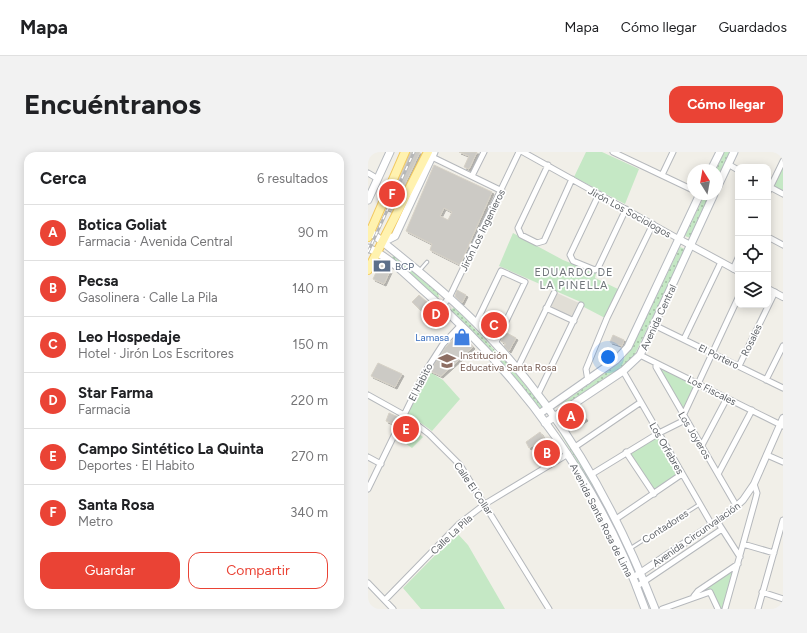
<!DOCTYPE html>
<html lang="es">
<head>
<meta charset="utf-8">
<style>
  body { margin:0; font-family:Figtree,sans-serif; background:#f2f2f2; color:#202124 }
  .controls { position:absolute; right:12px; top:12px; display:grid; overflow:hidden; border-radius:8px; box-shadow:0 2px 10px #0003 }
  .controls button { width:36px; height:36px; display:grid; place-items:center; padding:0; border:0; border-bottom:1px solid #e0e0e0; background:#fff; color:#202124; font:20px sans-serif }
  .compass { position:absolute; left:319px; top:12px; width:36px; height:36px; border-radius:50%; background:#fff; box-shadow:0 2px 10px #0003; rotate:349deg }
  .you { position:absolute; left:240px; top:205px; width:14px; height:14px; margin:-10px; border:3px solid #fff; border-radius:50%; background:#1a73e8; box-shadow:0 0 0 6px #1a73e833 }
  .badge { display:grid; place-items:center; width:26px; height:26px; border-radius:50%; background:#ea4335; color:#fff; font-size:13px; font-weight:700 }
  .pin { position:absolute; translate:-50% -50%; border:2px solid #fff; box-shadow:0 1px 4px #0006 }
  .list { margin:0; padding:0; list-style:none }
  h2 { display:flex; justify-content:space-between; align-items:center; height:52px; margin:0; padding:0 16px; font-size:17px }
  h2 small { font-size:13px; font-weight:400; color:#757577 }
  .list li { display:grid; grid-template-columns:26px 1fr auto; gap:12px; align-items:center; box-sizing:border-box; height:56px; padding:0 16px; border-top:1px solid #e0e0e0 }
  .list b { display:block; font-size:15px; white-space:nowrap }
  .list p { margin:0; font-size:13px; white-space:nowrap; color:#757577 }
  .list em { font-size:13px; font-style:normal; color:#757577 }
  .actions { display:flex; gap:8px; padding:12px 16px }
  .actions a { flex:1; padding:9px 0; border:1px solid #ea4335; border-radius:12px; text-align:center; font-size:14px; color:#ea4335 }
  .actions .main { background:#ea4335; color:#fff }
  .icon { flex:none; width:22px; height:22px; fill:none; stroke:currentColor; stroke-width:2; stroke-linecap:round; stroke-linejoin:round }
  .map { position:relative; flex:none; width:415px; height:457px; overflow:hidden; border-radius:12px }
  header { display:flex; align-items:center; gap:24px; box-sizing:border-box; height:56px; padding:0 20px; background:#fff; border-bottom:1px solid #e0e0e0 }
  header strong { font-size:19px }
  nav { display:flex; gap:22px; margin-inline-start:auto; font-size:14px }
  .intro { display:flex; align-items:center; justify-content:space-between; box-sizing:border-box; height:96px; padding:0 24px }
  h1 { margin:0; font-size:28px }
  .button { padding:10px 18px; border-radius:12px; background:#ea4335; color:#fff; font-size:14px; font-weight:700 }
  main { display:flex; gap:24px; padding:0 24px }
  aside { flex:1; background:#fff; border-radius:12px; box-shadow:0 2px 10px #0003 }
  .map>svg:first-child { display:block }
  .education { fill:#e1ded6 }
  .grass { fill:url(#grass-dots) }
  .park { fill:#c5e8c5 }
  .building { fill:#cccac5; stroke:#d6d1c6; fill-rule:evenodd; filter:url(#shadow) }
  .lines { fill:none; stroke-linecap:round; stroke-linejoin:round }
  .service-casing { stroke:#b5b8bc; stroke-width:4.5 }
  .minor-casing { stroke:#b5b8bc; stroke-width:7 }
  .tertiary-casing { stroke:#b5b8bc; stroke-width:8 }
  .secondary-casing { stroke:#b6babf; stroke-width:9 }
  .primary-casing { stroke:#f2c960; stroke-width:10 }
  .path { stroke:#9cc7a9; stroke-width:1; stroke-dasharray:4 2; stroke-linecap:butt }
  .service { stroke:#fff; stroke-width:2.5 }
  .minor { stroke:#fff; stroke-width:5 }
  .tertiary { stroke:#fff; stroke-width:6 }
  .secondary { stroke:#fff; stroke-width:7 }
  .primary { stroke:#fff2af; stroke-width:8 }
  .rail-casing { stroke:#b6b7b8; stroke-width:3 }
  .rail { stroke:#fff; stroke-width:1.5; stroke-dasharray:4.5; stroke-linecap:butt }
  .labels { text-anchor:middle; stroke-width:3.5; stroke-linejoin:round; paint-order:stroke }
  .street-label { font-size:10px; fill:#5f6368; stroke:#fff }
  .service-label { font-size:10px; fill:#4e5e75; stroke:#fff; text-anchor:start }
  .shop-label { font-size:10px; fill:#366cbe; stroke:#fff; text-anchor:end }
  .education-label { font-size:10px; fill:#785e54; stroke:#fff; text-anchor:start }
  .neighbourhood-label { font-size:11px; letter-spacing:1px; fill:#70757a; stroke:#fff }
</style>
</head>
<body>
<header>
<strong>Mapa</strong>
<nav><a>Mapa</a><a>Cómo llegar</a><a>Guardados</a></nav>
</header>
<div class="intro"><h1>Encuéntranos</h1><a class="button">Cómo llegar</a></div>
<main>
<aside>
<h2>Cerca<small>6 resultados</small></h2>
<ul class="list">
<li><span class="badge">A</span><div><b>Botica Goliat</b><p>Farmacia · Avenida Central</p></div><em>90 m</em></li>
<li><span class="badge">B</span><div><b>Pecsa</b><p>Gasolinera · Calle La Pila</p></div><em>140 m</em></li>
<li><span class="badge">C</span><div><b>Leo Hospedaje</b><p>Hotel · Jirón Los Escritores</p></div><em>150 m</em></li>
<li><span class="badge">D</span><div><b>Star Farma</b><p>Farmacia</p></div><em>220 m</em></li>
<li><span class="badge">E</span><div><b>Campo Sintético La Quinta</b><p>Deportes · El Habito</p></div><em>270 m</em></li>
<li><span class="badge">F</span><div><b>Santa Rosa</b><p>Metro</p></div><em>340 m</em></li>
</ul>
<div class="actions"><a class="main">Guardar</a><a>Compartir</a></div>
</aside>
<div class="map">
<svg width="415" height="457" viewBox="0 0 415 457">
  <defs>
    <pattern id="grass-dots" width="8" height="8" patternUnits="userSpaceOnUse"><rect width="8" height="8" fill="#c5e8c5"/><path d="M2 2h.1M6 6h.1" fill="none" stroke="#a3c0a4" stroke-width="1.8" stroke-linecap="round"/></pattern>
    <filter id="shadow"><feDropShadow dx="2" dy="2" stdDeviation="0" flood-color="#0004"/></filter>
  </defs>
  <rect width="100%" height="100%" fill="#f1efe8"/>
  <path class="education" d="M189,141l22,10 -6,15 -23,-10z"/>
  <path class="grass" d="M356,0h6l-13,28 -1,-10z
    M337,42h6l-21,44 -5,-2z
    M312,95l5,2 -49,103 -6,9 -65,47 -4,-4 60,-42 10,-13z
    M26,103l44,38 1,4 -2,1 -46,-40z
    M86,155l53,56 32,39 4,5 -2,2 -53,-62 -37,-37z
    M186,271h2l24,35 59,114 -4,2 -33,-71z"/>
  <path class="park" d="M218,0h16l37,17 -14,35 -51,-27z
    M415,15v24l-10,-5z
    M145,81l50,27 33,13 -1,5 23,11 -13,29 -23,-12 1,-3 -84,-37z
    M291,215l36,16 -11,26h-2z
    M62,220l13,8 17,19 -28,32 -25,-18z
    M35,269l20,16 -11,11 -16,-11z
    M289,282l22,39 -25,17 -25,-38z
    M89,381l11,12 37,64h-84l-18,-21z
    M367,414l-13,43h-3l-8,-19 -11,2z"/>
  <path class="building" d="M42,0h10l-28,59 -6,-2z
    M91,0h18l-8,17 -5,-2 5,-11z
    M66,13l58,27 -32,73 -30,-15 2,-6 -26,-13zM76,56l8,4 -4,8 -8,-4z
    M15,113l7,6 -6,13 -11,-5 6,-13z
    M89,138l9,5 -4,8 -7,-7z
    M51,143l21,19 -8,7 -20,-19z
    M125,167l7,4 -5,8 -7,-4z
    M137,180l11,6 -7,13 -5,-5 2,-2 -5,-3z
    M90,182h4l11,13 -32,29 -11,-5 15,-23z
    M245,183l11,5 -2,6 -12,-4z
    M10,211l24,11 -7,13 -24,-11z
    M210,256l8,11 -11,7 -6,-12z
    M21,261l9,4 -4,7 -8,-3z
    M172,280l4,6 -15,10 -3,-6z
    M184,292l4,7 -4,3 -4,-7z"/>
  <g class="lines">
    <g class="service-casing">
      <path id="service" d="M52,118l7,-8
        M263,396l69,-44"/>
    </g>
    <g class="minor-casing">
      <path id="minor" d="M155,0l156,87
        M245,0l80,38
        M64,5l70,34
        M360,12l10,6
        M180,13l-30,63 3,7 16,8 7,-2 28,-62
        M0,21l10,6
        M294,23l11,-23
        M104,24l12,-24
        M400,34l15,8
        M400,40l15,-31
        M231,42l-29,61 3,6 22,9 3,-2 28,-59
        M400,85l15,8
        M365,117l5,-11
        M74,154l7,-8 70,-146
        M178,156l28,13
        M108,171l25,-52 24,11 -30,62
        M286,173l129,63
        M316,187l37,-77
        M272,203l143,71
        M288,211v4l81,140
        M371,214l36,-74
        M149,217l37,-76
        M255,219l89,154
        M398,228l17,-34
        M220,229l-2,-12 21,-51 46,-94
        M170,242l43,-89
        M0,243l36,20 25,19 31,31 89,144
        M315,264l55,-118
        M207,295l66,-45
        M333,295l26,-49
        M258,300l28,42
        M399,303l16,7
        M0,305l13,7
        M224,322l67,-41 26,-13
        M350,322l34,-64
        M0,337l57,-117 18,-28 18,-19
        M248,367l66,-45
        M349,369l23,36
        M375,392l31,9
        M0,431l25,26
        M268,435l86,-58
        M394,440l21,7
        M326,444l4,-5 40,-27
        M17,448l74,-76 26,-20 83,-50
        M294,457l48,-17 8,17
        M357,457l30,-108 2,-8 -3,-9
        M390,457l25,-89"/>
    </g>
    <g class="tertiary-casing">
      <path id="tertiary" d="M311,87l59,32
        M400,137l15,8
        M269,423l92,-62 14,-13 11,-16 29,-66"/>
    </g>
    <g class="secondary-casing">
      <path id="secondary" d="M343,18l9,-18
        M349,36l17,-36
        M0,48l22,-48
        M0,78c37,30 75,60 108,93 82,83 137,178 179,286
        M15,90l12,-6 39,-84
        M0,96c22,9 40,29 57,44 98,85 176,194 220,317
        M171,262l77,-54 12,-13 72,-153
        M177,271l78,-52 17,-16 74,-161"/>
    </g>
    <g class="primary-casing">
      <path id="primary" d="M0,85l37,-85
        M0,118l60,-118"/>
    </g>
    <path class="path" d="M33,31l1,5"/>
    <use href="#service" class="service"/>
    <use href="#minor" class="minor"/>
    <use href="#tertiary" class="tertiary"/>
    <use href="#secondary" class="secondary"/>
    <use href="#primary" class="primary"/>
    <g class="rail-casing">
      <path id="rail" d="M0,100l46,-100"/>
    </g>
    <use href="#rail" class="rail"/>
  </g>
  <defs>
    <g id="bank-bare" transform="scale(1.38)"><path d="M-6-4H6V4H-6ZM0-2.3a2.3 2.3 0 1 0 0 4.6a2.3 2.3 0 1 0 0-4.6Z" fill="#5c6f8a" stroke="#fff" stroke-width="2.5" paint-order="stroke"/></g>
    <g id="shop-bare" transform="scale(1.38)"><path d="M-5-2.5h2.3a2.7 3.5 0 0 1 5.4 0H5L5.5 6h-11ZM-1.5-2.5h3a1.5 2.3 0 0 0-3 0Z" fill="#3f7fe0" stroke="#fff" stroke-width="2.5" paint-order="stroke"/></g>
    <g id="school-bare" transform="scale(1.38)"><path d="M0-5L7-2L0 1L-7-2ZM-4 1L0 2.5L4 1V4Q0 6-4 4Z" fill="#8d6e63" stroke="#fff" stroke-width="2.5" paint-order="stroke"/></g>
  </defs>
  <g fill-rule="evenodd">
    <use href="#bank-bare" x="14" y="114"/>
    <use href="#shop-bare" x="94" y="185"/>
    <use href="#school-bare" x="79" y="209"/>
  </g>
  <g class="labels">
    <g class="street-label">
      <text transform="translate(262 60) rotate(29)" y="4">Jirón Los Sociologos</text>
      <text transform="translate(114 78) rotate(-64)" y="4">Jirón Los Ingenieros</text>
      <text transform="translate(290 165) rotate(-65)" y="4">Avenida Central</text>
      <text transform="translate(383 188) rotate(-64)" y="4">Rosales</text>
      <text transform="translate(351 204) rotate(26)" y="4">El Portero</text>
      <text transform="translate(52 230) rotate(-63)" y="4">El Habito</text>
      <text transform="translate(344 238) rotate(27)" y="4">Los Fiscales</text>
      <text transform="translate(327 283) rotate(59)" y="4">Los Joyeros</text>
      <text transform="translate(299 296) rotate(60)" y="4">Los Orfebres</text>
      <text transform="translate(106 336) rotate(56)" y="4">Calle El Collar</text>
      <text transform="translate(234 368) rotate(63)" y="4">Avenida Santa Rosa de Lima</text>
      <text transform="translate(297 374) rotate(-33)" y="4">Contadores</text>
      <text transform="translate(83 382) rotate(-43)" y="4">Calle La Pila</text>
      <text transform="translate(328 382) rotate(-35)" y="4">Avenida Circunvalación</text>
    </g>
    <g class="service-label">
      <text x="27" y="118">BCP</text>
    </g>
    <g class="shop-label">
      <text x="81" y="189">Lamasa</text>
    </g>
    <g class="education-label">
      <text x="92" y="207">Institución<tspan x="92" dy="12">Educativa Santa Rosa</tspan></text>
    </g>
    <g class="neighbourhood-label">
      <text x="206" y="124">EDUARDO DE<tspan x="206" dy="13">LA PINELLA</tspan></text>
    </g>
  </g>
</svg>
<div class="controls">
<button>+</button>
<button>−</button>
<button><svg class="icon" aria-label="locate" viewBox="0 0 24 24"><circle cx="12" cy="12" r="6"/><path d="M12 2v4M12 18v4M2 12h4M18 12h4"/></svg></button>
<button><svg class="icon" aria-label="layers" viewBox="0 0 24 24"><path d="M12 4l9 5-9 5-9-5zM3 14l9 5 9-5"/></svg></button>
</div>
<svg class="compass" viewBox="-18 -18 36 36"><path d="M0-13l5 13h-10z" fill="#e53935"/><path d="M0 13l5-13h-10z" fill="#757577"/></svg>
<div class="you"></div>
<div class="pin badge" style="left:203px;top:264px">A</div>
<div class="pin badge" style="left:179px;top:301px">B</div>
<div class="pin badge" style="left:126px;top:173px">C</div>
<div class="pin badge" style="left:68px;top:162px">D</div>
<div class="pin badge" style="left:38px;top:277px">E</div>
<div class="pin badge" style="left:24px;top:42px">F</div>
</div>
</main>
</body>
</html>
